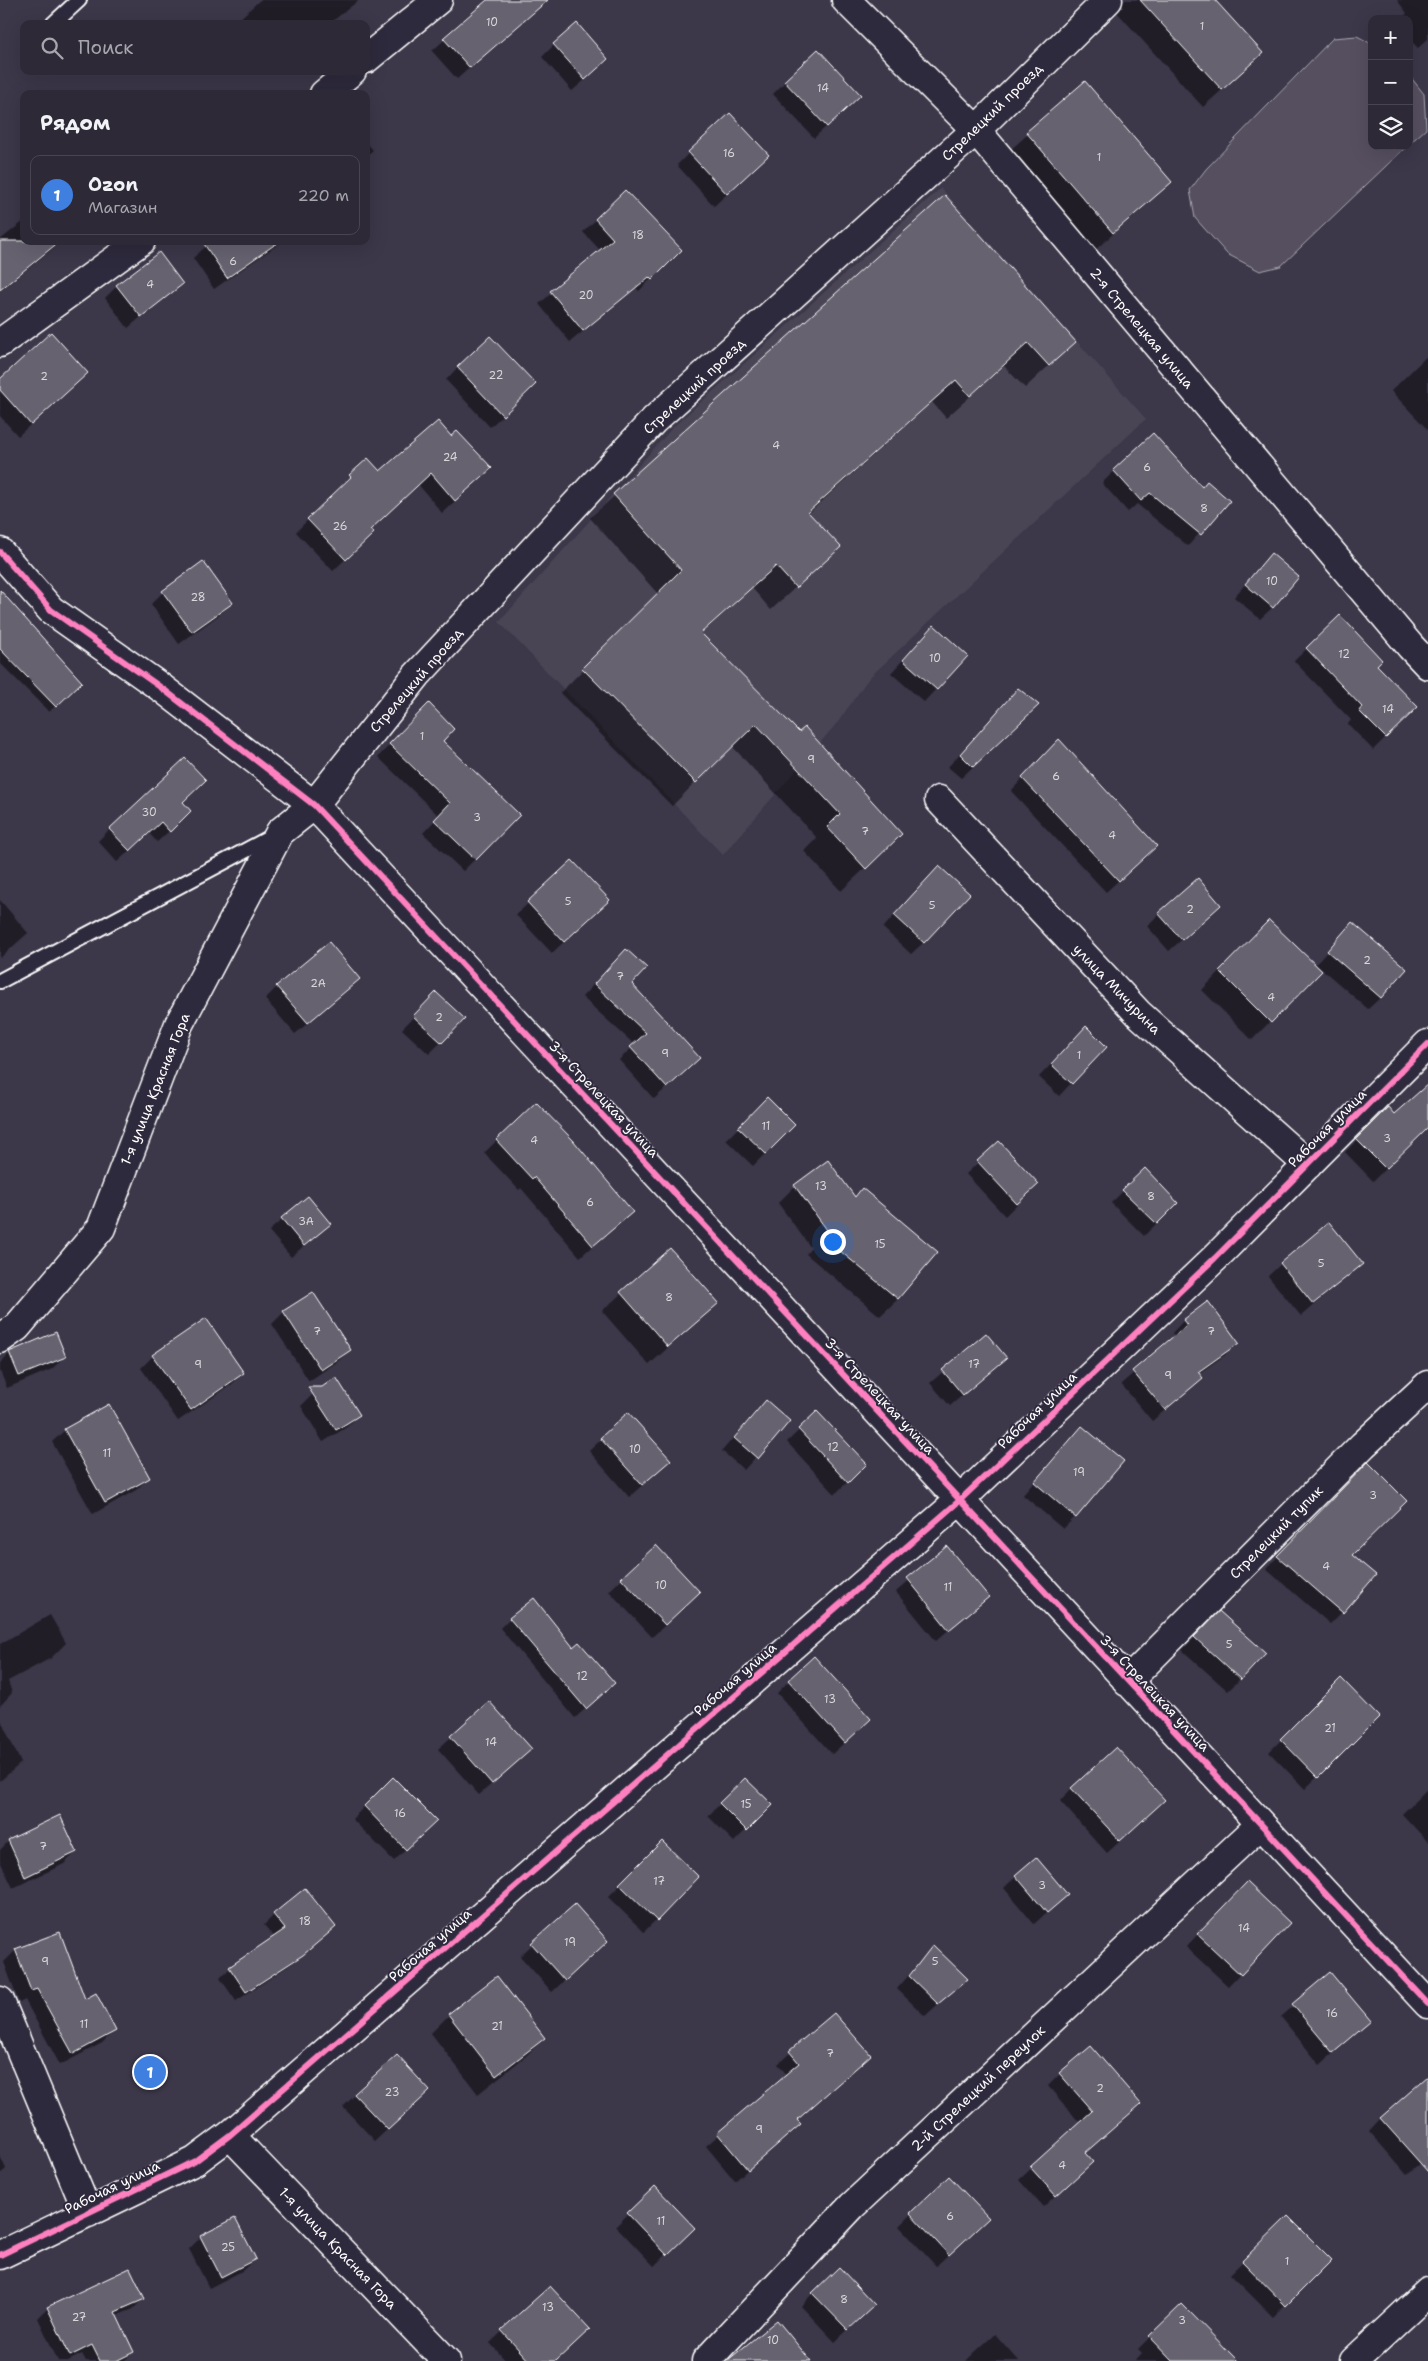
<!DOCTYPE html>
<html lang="ru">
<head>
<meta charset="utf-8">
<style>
  body { margin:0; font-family:"Shantell Sans",sans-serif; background:#393542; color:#f1f3f6 }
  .controls { position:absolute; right:15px; top:15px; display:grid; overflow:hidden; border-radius:10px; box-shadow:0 5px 20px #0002 }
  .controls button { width:45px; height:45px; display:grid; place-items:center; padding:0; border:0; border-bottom:1px solid #484552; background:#2d2937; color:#f1f3f6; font:25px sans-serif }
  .you { position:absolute; left:832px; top:1241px; width:18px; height:18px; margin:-12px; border:4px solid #fff; border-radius:50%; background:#1a73e8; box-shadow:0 0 0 8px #1a73e833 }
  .badge { display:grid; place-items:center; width:32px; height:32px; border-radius:50%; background:#bca0f2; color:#fff; font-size:16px; font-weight:700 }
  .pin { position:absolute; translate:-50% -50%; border:2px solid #fff; box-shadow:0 1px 5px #0006 }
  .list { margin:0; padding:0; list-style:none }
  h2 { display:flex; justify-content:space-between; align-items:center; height:65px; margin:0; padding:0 20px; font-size:21px }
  h2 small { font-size:16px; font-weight:400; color:#a7a6ad }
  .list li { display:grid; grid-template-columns:32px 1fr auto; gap:15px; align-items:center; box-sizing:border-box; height:80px; margin:0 10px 10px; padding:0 10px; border:1px solid #484552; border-radius:10px }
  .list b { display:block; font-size:19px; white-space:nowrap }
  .list p { margin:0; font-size:16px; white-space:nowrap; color:#a7a6ad }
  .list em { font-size:16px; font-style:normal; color:#a7a6ad }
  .icon { flex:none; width:28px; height:28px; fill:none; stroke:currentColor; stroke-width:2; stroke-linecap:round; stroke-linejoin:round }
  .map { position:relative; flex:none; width:1428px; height:2361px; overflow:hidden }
  .search { position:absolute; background:#2d2937; box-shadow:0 5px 20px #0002; left:20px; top:20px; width:350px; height:55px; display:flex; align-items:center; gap:12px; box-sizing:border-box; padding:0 18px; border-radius:10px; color:#a7a6ad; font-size:19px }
  .panel { position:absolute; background:#2d2937; box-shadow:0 5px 20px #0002; left:20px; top:90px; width:350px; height:155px; border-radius:10px }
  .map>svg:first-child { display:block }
  .built { fill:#494455 }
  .green { fill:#555060; stroke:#aaa8b0 }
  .shadow { fill:#0007 }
  .building { fill:#666270; stroke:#fff }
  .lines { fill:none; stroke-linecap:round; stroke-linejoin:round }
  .lane-casing { stroke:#fff; stroke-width:18 }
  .street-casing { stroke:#fff; stroke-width:31 }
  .lane { stroke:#2f2a3d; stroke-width:14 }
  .street { stroke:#2f2a3d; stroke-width:28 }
  .cycleway-casing { stroke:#2f2a3d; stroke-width:9 }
  .cycleway { stroke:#ff80c0; stroke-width:6 }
  .labels { text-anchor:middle; stroke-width:4; stroke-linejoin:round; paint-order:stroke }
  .number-label { font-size:11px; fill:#d9d8db }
  .street-label { font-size:14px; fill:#fff; stroke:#2f2a3d }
</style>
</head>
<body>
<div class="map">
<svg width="1428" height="2361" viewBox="0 0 1428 2361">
  <rect width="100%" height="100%" fill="#3c3749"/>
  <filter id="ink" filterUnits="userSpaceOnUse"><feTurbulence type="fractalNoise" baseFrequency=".02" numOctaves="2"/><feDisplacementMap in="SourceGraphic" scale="10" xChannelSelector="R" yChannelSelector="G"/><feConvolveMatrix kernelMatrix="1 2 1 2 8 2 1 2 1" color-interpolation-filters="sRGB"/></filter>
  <g filter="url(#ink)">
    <path class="built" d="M941,188l205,231 -277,259 -31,44 -115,133 -224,-233 175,-196z"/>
    <path class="green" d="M1357,36l15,8v102h35l-126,120 -21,5 -33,-17 -32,-36 -5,-28 16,-21 127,-131z
      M1409,75l15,19 2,35 -17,15z"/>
    <path class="shadow" d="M260,0h99l-30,24h-95z
      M489,0h43l6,7 -81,72 -25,-28z
      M1125,0h89l29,71 -40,36 -88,-97z
      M1397,0h31v39l-10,9 -9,-9v-20h-7l5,-6z
      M554,45l41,26 -23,20 -30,-34z
      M785,82l62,25 -33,31 -41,-44z
      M1085,83l86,99 -77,69 -86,-99z
      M366,142l7,8 -7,6z
      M689,153l67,14 -42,39 -37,-41z
      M625,192l43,70 -29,29 -3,-3 -66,54 -31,-38 62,-53 -18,-19z
      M945,197l129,145 -49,46 -21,-22 -58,52 -14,-16 -124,112 31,33 -68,63 -19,-22 -51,46 176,223 -36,34 -37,-40 13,-13 -85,-92 -60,60 -112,-113 98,-99 -68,-76z
      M24,221v20h38l-62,50v-51z
      M212,241h71l-69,48 -21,-31z
      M181,283l-53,45 -23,-30 12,-12z
      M1428,355v75l-37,-39z
      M458,367l64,30 -32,30 -44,-47z
      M87,373l-69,63 -18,-20v-36z
      M438,423l40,57 -36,33 -24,-29 -49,46 -9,15 -27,26 -37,-39 71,-72 13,13z
      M1152,435l50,54 26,12 -40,45 -51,-42 -9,8 -26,-29z
      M1271,555l2,52 -13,12 -26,-22z
      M0,592l81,90 -32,30 -49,-49z
      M163,592l69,11 -13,12 -40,29 -28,-40z
      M1340,617l35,48 41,42 -43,43 -25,-26 3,-4 -57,-59z
      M922,639l44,17 -42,46 -33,-29z
      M1018,689l7,29 -64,60 -13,-11z
      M429,705l46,154 -12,12 -40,-38 16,-17 -61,-59z
      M1047,753l96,105 -37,34 -95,-101z
      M181,802l-3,21 -21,19 -8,-9 -32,29 -19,-21 12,-12z
      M572,862l24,50 -44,41 -36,-38z
      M927,880l-3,62 -13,12 -28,-26z
      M0,900l28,33 -28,25z
      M1220,905l-51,46 -22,-25 12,-12z
      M1269,922l51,49 -68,69 -50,-50z
      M1352,924l29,73 -13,12 -52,-45z
      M614,963l17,21 55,86 -32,29 -35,-39 16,-15 -53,-48z
      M277,987l69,4 -51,43 -30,-35z
      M424,1006l17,36 -12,12 -27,-25z
      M1074,1040l31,7 -46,49 -20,-19z
      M1428,1086v40l-55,55 -28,-29 43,-43 6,7z
      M767,1099l26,26 -40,41 -27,-26z
      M536,1103l95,109 -51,45 -59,-69 -2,2 -35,-37z
      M999,1143l26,53 -20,20 -39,-42z
      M1145,1170l32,33 -33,33 -33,-33z
      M795,1186l60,12 43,101 -18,17 -74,-62 5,-6 -33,-45z
      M307,1198l22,26 -38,33 -22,-26z
      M670,1250l47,53 -68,62 -47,-54z
      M1281,1264h80l-60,52 -33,-40z
      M312,1293l38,57 -13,12 -28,19 -37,-57 12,-12z
      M1184,1320l53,22 -12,13 -27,19 -9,16 -37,31 -31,-37 54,-47 -3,-4z
      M986,1335l19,23 -55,48 -20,-23z
      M10,1353l54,4 -12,12 -45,19 -7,-17v-8z
      M153,1356l90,17 -12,12 -53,36 -37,-53z
      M313,1394l46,20 -12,13 -24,15 -22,-36z
      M817,1413l49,51 -31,30 -48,-52z
      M628,1414l29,58 -28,25 -40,-46z
      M754,1414l34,7 -44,49 -22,-19z
      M65,1430l83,48 -12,12 -43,24 -41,-72z
      M1070,1440l5,77 -12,12 -40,-34z
      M1356,1476l-6,79 -8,57 -12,12 -64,-55z
      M656,1547l31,58 -35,32 -43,-46z
      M947,1547l40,49 -51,45 -40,-49z
      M1219,1613l21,66 -12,12 -46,-41z
      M50,1615l16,28 -15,15 -43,23 4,12 -12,13v-62z
      M510,1618l93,75 -28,25 -75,-90z
      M1341,1680l37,37 -73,72 -36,-37z
      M789,1681l68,50 -25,23 -55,-61z
      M489,1703l29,58 -39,34 -41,-46z
      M0,1718l21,45 -21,18z
      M393,1778l42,43 -41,40 -42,-42z
      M745,1779l26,26 -37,37 -26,-26z
      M1072,1788l79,25 -44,40 -47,-52z
      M1428,1788v54l-26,-28z
      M9,1841l67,11 -12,12 -51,24 -13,-27v-11z
      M662,1843l35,34 -53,55 -36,-35z
      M1016,1876l50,19 -32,29 -30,-36z
      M1234,1896l55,27 -61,63 -42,-39z
      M574,1906l20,47 -42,39 -32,-36z
      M274,1915l61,12 -44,37 -55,37 -16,-23 10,-10 45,-30 -11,-13z
      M933,1947l33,32 -41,37 -28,-27z
      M16,1950l68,51 30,30 -12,12 -42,22 -35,-65 -6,3 -15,-41z
      M1330,1974l39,47 -49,44 -39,-48z
      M833,2014l-37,106 3,4 -64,57 -29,-35 81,-71 -9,-11z
      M449,2015l95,23 -18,18 -48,38 -47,-61z
      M1060,2074l79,30 -55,50 -5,20 -36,33 -24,-27 61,-57 -32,-37z
      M1428,2094v63l-21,18 -38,-44 12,-13z
      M355,2095l61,8 -41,38 -32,-34z
      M0,2156l6,13 -6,5z
      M655,2188l26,52 -27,26 -38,-40z
      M911,2214l64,16 -39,36 -37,-40z
      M1288,2217l42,43 -57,57 -43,-43z
      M201,2237l54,22 -13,12 -33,17 -20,-39z
      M550,2287l5,74h-49l-16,-18z
      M813,2293l48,24 -26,25 -34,-36z
      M143,2299l-10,10 -17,7 17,36 -9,9h-38l-4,-7 -14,7h-10l-20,-43 10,-10z
      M1182,2305l54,56h-101l7,-8 -4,-4z
      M995,2334l24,27h-53l9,-9z"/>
    <path class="building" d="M487,0h61l-78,68 -27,-30z
      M1140,0h75l48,53 -41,37z
      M577,23l31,36 -23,21 -32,-36z
      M818,49l43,46 -34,32 -43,-46z
      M1085,81l87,101 -59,51 -87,-101z
      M730,113l39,42 -42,39 -39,-42z
      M625,190l57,60 -30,30 -3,-3 -66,54 -33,-40 63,-52 -18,-20z
      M945,195l131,147 -27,24 -21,-23 -58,53 -14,-16 -148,132 33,35 -45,41 -20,-22 -75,67 98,99 6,-5 97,107 -36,35 -39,-42 13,-13 -84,-90 -60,59 -114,-115 99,-98 -68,-76z
      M0,241h60l-60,49z
      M202,241h78l-53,37z
      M159,252l24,32 -42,33 -25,-32z
      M51,332l37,41 -57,52 -31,-35v-11z
      M490,336l46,48 -33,32 -46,-49z
      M438,421l13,15 6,-5 35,37 -37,33 -24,-28 -61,57 4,3 -28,27 -39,-41 44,-42 -2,-2 19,-17 12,13z
      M1153,433l49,54 5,-6 23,20 -29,34 -51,-42 -9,8 -28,-31z
      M1271,553l28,24 -26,31 -28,-24z
      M203,561l30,42 -41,29 -30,-41z
      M0,590l82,92 -26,25 -56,-58z
      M1340,615l42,45 -5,5 41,42 -32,31 -27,-27 3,-4 -56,-59z
      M934,625l34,31 -31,34 -34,-30z
      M1018,688l21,17 -66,62 -13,-13z
      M429,703l25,26 -11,12 77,74 -44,45 -42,-40 16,-17 -61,-59z
      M1059,739l98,107 -38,35 -97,-103z
      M185,758l21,22 -23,22 8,9 -21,21 -9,-10 -31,29 -21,-22z
      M572,860l38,40 -46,42 -37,-40z
      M939,866l31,28 -46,49 -30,-28z
      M1198,878l23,27 -39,35 -24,-27z
      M1269,920l53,51 -51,52 -52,-52z
      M1352,922l55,47 -26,29 -54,-47z
      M329,942l31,37 -52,44 -32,-37z
      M626,949l21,19 -15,16 68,74 -33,30 -37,-41 16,-14 -52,-49z
      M436,992l29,27 -23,24 -29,-27z
      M1086,1026l21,21 -35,37 -21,-20z
      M1428,1084v44l-42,41 -30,-30 32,-32 6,7z
      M767,1097l28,28 -29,29 -28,-27z
      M536,1102l37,38 60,72 -40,34 -59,-69 -2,2 -36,-39z
      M999,1141l40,43 -22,20 -40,-43z
      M828,1160l27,37 7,-9 76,64 -40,47 -76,-63 5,-6 -33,-45z
      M1145,1168l33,35 -21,21 -35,-34z
      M308,1196l23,28 -27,22 -23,-28z
      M1329,1222l34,42 -50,40 -33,-41z
      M670,1248l49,55 -51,44 -48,-55z
      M313,1292l38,58 -30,20 -38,-59z
      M1208,1301l31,42 -41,29 5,6 -38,32 -33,-39 55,-46 -4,-5z
      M206,1318l38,55 -53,37 -39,-55z
      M56,1332l10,25 -47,19 -10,-24z
      M986,1333l21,25 -44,37 -21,-25z
      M336,1377l24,38 -24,15 -28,-43h14z
      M766,1400l24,21 -32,38 -24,-21z
      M109,1404l41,74 -45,25 -41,-74z
      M817,1411l50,53 -19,19 -50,-54z
      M628,1412l43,48 -29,25 -42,-47z
      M1082,1426l42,35 -48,57 -42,-36z
      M1368,1462l39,39 -55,54 24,20 -33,38 -66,-57z
      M656,1545l44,47 -35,33 -44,-47z
      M947,1546l42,51 -40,33 -42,-52z
      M534,1598l39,49 6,-5 36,41 -29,26 -77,-91z
      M1219,1611l47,42 -25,27 -47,-43z
      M814,1656l57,63 -26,24 -57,-63z
      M1341,1678l38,39 -61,61 -38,-39z
      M489,1701l43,48 -40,35 -42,-48z
      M1116,1747l49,53 -45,41 -49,-53z
      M393,1777l44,44 -31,29 -42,-44z
      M745,1778l28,27 -26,26 -28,-28z
      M60,1815l17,37 -52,25 -17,-37z
      M662,1841l37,36 -42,44 -38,-37z
      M1036,1857l32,38 -21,18 -32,-38z
      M1247,1882l43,41 -49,52 -44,-41z
      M305,1888l31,39 -33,28 -57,37 -17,-25 56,-38 -12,-15z
      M575,1904l33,37 -43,40 -34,-38z
      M60,1932l25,67 11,-6 20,38 -43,23 -36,-65 -6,2 -16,-42z
      M933,1945l35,34 -30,25 -29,-28z
      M1330,1972l41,49 -38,32 -41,-49z
      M497,1976l48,62 -49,38 -48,-62z
      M834,2013l37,42 -74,65 4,4 -53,46 -31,-37 82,-70 -10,-12z
      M1091,2046l50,58 -56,49 8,9 -37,34 -26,-29 62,-56 -33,-38z
      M397,2055l33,36 -42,39 -34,-36z
      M1428,2076v96l-48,-54z
      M949,2176l40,42 -40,37 -39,-42z
      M655,2186l40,42 -28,27 -40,-42z
      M1288,2216l44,44 -46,46 -44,-45z
      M235,2218l21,41 -35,18 -21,-41z
      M839,2267l36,38 -27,25 -36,-37z
      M130,2268l15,31 -30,13 19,40 -18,9h-16l-8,-16 -22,11 -23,-49z
      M550,2286l40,43 -34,32h-27l-28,-31z
      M1182,2304l56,57h-65l-24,-25z
      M777,2320l34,41h-84l1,-1z"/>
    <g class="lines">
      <g class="lane-casing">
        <path id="lane" d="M53,24l26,-24
          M0,981l275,-146"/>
      </g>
      <g class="street-casing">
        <path id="street" d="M846,0l130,130 435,517 17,18
          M366,59l72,-59
          M324,94l28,-23
          M0,343l141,-102
          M0,552l51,58 112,79 151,116 1114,1199
          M939,800l200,214 169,151
          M0,1339l17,-12 84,-99 78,-204 101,-192 34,-27 103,-130 237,-255 322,-290 132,-130
          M1127,1682l236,-237 65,-60
          M0,2001l88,212
          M230,2135l216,226
          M0,2255l195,-94 35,-26 729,-634 256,-243 213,-214
          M706,2361l146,-155 408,-381
          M1354,2361l74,-69"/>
      </g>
      <use href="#lane" class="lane"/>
      <use href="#street" class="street"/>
      <g class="cycleway-casing">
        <path id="cycleway" d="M0,552l51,58 112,79 151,116 1114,1199
          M0,2255l195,-94 35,-26 729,-634 256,-243 213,-214"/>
      </g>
      <use href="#cycleway" class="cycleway"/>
    </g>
  </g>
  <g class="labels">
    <g class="number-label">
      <text x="492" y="26">10</text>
      <text x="1202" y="30">1</text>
      <text x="823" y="92">14</text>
      <text x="729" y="157">16</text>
      <text x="1099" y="161">1</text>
      <text x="638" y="239">18</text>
      <text x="233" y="265">6</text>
      <text x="150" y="288">4</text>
      <text x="586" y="299">20</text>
      <text x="496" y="379">22</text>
      <text x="44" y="380">2</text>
      <text x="776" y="449">4</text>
      <text x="450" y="461">24</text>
      <text x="1147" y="471">6</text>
      <text x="1204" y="512">8</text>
      <text x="340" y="530">26</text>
      <text x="1272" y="585">10</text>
      <text x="198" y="601">28</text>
      <text x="1344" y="658">12</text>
      <text x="935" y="662">10</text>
      <text x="1388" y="713">14</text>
      <text x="422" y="740">1</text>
      <text x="811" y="763">9</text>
      <text x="1056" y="780">6</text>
      <text x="149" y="816">30</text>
      <text x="477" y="821">3</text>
      <text x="865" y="835">7</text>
      <text x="1112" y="839">4</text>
      <text x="568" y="905">5</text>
      <text x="932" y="909">5</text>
      <text x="1190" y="913">2</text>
      <text x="1367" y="964">2</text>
      <text x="620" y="980">7</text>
      <text x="318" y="987">2А</text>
      <text x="1271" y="1001">4</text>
      <text x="439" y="1021">2</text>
      <text x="665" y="1057">9</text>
      <text x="1079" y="1059">1</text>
      <text x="766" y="1130">11</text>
      <text x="1387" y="1142">3</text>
      <text x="534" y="1144">4</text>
      <text x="821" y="1190">13</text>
      <text x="1151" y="1200">8</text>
      <text x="590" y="1206">6</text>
      <text x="306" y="1225">3А</text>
      <text x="880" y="1248">15</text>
      <text x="1321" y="1267">5</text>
      <text x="669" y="1301">8</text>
      <text x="317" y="1335">7</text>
      <text x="1211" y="1335">7</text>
      <text x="198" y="1368">9</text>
      <text x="974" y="1368">17</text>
      <text x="1168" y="1379">9</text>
      <text x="833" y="1451">12</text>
      <text x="635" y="1453">10</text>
      <text x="107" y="1457">11</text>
      <text x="1079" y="1476">19</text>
      <text x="1373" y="1499">3</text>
      <text x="1326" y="1570">4</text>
      <text x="661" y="1589">10</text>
      <text x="948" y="1591">11</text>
      <text x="1229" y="1648">5</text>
      <text x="582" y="1680">12</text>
      <text x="830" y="1703">13</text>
      <text x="1330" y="1732">21</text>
      <text x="491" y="1746">14</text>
      <text x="746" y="1808">15</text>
      <text x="400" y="1817">16</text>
      <text x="43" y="1850">7</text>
      <text x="659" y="1885">17</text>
      <text x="1042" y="1889">3</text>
      <text x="305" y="1925">18</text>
      <text x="1244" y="1932">14</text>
      <text x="570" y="1946">19</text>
      <text x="45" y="1965">9</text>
      <text x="935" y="1965">5</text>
      <text x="1332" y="2017">16</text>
      <text x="84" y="2028">11</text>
      <text x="497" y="2030">21</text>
      <text x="830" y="2057">7</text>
      <text x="1100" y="2092">2</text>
      <text x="392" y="2096">23</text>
      <text x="759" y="2133">9</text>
      <text x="1062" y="2169">4</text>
      <text x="950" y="2220">6</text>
      <text x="661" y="2225">11</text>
      <text x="228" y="2251">25</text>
      <text x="1287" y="2265">1</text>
      <text x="844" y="2303">8</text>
      <text x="548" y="2311">13</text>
      <text x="79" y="2321">27</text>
      <text x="1182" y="2324">3</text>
      <text x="773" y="2344">10</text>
    </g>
    <g class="street-label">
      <text transform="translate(992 112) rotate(-44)" y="5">Стрелецкий проезд</text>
      <text transform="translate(1142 328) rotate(50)" y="5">2-я Стрелецкая улица</text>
      <text transform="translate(694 386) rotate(-43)" y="5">Стрелецкий проезд</text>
      <text transform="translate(416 680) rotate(-49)" y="5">Стрелецкий проезд</text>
      <text transform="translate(1117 989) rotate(46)" y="5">улица Мичурина</text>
      <text transform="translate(155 1089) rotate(-68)" y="5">1-я улица Красная Гора</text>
      <text transform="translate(604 1099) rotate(47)" y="5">3-я Стрелецкая улица</text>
      <text transform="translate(1327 1128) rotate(-45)" y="5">Рабочая улица</text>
      <text transform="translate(880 1396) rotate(47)" y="5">3-я Стрелецкая улица</text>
      <text transform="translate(1037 1410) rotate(-44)" y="5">Рабочая улица</text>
      <text transform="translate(1276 1532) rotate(-45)" y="5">Стрелецкий тупик</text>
      <text transform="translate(735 1679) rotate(-41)" y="5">Рабочая улица</text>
      <text transform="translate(1155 1693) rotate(47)" y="5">3-я Стрелецкая улица</text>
      <text transform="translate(430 1945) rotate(-41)" y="5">Рабочая улица</text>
      <text transform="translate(978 2088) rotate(-43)" y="5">2-й Стрелецкий переулок</text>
      <text transform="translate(112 2187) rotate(-26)" y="5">Рабочая улица</text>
      <text transform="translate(338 2248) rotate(46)" y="5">1-я улица Красная Гора</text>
    </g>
  </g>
</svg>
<div class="controls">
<button>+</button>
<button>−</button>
<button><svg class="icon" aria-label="layers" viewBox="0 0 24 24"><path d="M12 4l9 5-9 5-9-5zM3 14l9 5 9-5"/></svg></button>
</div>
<div class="you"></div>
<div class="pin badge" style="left:150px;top:2072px;background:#3f7fe0">1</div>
<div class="search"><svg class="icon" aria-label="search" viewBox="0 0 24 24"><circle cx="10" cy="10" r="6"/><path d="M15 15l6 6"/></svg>Поиск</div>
<section class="panel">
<h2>Рядом<small></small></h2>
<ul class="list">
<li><span class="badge" style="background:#3f7fe0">1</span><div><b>Ozon</b><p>Магазин</p></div><em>220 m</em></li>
</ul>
</section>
</div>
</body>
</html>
